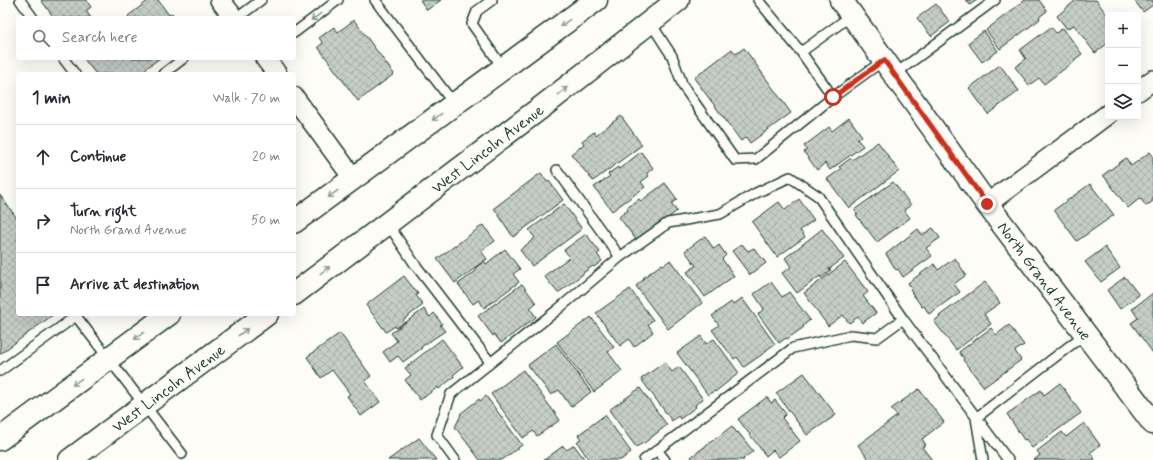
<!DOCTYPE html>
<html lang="en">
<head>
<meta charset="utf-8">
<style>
  body { margin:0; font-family:Mynerve,sans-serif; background:#f2f2f3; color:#2b2b33 }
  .controls { position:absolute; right:12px; top:12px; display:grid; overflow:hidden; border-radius:4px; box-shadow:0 4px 16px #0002 }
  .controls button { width:36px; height:36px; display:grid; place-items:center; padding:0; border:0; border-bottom:1px solid #e1e1e2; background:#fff; color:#2b2b33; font:20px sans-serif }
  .stop { position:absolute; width:12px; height:12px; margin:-9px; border:3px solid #c8321e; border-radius:50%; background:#fff }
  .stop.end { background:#c8321e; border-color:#fff; box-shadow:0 1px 4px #0008 }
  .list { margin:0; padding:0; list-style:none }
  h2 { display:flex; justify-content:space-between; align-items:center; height:52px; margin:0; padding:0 16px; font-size:17px }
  h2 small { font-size:13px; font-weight:400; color:#7c7c81 }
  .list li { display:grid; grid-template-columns:26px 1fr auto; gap:12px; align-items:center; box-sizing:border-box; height:64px; padding:0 16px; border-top:1px solid #e1e1e2 }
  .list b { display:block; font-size:15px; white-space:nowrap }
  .list p { margin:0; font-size:13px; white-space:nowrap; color:#7c7c81 }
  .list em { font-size:13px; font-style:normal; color:#7c7c81 }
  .icon { flex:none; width:22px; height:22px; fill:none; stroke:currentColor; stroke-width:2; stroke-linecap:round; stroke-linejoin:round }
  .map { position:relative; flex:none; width:1153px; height:460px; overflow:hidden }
  .search { position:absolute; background:#fff; box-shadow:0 4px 16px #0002; left:16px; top:16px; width:280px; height:44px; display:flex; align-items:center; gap:10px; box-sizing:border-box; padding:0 14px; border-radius:4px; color:#7c7c81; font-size:15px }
  .panel { position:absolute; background:#fff; box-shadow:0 4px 16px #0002; left:16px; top:72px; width:280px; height:244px; border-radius:4px }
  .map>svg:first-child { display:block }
  .building { fill:url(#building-cross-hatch); stroke:#1f3d34 }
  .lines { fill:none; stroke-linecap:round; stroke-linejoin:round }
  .lane-casing { stroke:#1f3d34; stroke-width:12 }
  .street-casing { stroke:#1f3d34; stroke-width:22 }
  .secondary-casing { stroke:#1f3d34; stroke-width:25 }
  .primary-casing { stroke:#1f3d34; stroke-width:25 }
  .lane { stroke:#fdfcf7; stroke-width:9 }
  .street { stroke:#fdfcf7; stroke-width:19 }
  .secondary { stroke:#fdfcf7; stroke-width:22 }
  .primary { stroke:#fdfcf7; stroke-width:22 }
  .oneway { stroke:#8e9c96 }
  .route { stroke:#c8321e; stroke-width:5 }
  .labels { text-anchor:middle; stroke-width:3; stroke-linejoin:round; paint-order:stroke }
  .street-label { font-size:16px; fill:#1f3d34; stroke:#fdfcf7 }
</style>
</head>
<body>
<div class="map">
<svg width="1153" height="460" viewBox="0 0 1153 460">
  <defs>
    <pattern id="building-cross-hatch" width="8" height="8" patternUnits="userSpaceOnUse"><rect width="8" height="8" fill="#c6cdc7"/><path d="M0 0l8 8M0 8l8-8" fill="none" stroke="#aab1ac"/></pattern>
  </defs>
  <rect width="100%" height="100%" fill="#fdfcf7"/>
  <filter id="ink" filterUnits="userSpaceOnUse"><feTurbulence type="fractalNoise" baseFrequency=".025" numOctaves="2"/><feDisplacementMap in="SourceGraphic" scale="8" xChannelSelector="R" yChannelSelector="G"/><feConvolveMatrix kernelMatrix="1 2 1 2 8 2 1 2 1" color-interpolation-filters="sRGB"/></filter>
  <g filter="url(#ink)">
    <path class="building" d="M41,0h45l5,7 -5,4 5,7h-37z
      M149,0h9l11,15 3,-2 3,5h-46l-1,-2z
      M420,0h21l-14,10z
      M966,0h11l-7,5z
      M1025,0h14l8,11 -8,6 1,2 -40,30 -14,-19z
      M1076,0h20l12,16v27l-13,10 -21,-28 -7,4 -10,-13z
      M1134,0h19v5l-10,7z
      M936,4l14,18 -19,14 -14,-18z
      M354,20l40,54 -36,27 -40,-54 5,-4 -4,-5 15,-11 4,5z
      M1051,27l5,6 7,-5 19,26 -8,6 1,1 -31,23 -5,-6 -10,7 -14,-18 11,-8 -6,-9z
      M984,31l14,20 -16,11 -14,-19z
      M744,48l47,65 -41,30 -4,-6 -5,4 -47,-63 38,-29 4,5z
      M85,58h75l-22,16h-42l-12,-15z
      M1000,65l19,26 -31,23 -19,-26z
      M621,116l21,29 -49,36 -22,-27 13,-10 -2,-3 12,-9 2,3z
      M849,118l13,18 -5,3 6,7 -33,24 -5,-7 -8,7 -13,-18 3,-2 -3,-4 25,-19 3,4z
      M878,142l21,29 -50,37 -22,-29 14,-10 -2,-2 12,-9 1,2z
      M641,152l12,16 -6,5 2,3 -8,6 4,5 -33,24 -18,-24 16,-11 -2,-2 10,-7 1,2z
      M1150,152l3,4v45l-7,5 -6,-8 -12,10 -25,-33 23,-17 5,8z
      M541,173l6,9 2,-1 14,19 -50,37 -19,-29z
      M893,182l18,23 -7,5 6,8 -33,24 -21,-27 2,-1 -4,-4z
      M665,183l12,16 -6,5 6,7 -40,30 -18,-24 9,-7 -1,-2 12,-9 2,2z
      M1090,184l24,31 -37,26 -23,-31z
      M0,195l18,25v94h36l-54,40z
      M799,199l15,21 -14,10 5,7 -28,20 -25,-35 27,-20 6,8z
      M564,204l18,25 -50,37 -12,-16 15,-12 -6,-8z
      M483,225l12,16 -14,10 6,8 -32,24 -18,-24z
      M933,228l7,10 -14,10 6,8 -29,21 -5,-8 -2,1 -10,-16 32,-25 4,6z
      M822,229l22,29 -15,11 2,1 -10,8 -1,-2 -23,17 -15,-20 9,-6 -6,-9z
      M586,234l14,18 -3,2 5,7 -8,6 -1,-1 -10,7v1l-25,19 -14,-17 26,-19 -6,-7z
      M705,236l9,13 5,-4 7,10 -4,4 12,17 -29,21 -18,-25 9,-6 -11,-15z
      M742,244l6,7 6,-3 12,15 -16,12 -18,-24z
      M1105,247l15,21 -19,14 -16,-20z
      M505,249l15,20 -7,5 6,8 -35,26 -5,-8 -6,4 -15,-20 18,-13 -2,-3 10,-7 2,3z
      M955,258l11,17 -12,9 6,8 -31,22 -5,-8 -2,1 -12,-17 2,-1 -4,-6 26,-19 4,6z
      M670,260l32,43 -34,26 -32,-43 8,-7 -1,-1 19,-14 2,1z
      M845,262l23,30 -5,4 13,17 -14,10 -4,-6 -9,6 -6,-8 -15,11 -24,-33z
      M404,276l14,18 -2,1 7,10 -20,15 2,2 -9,6 -1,-2 -9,6 -20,-27z
      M1125,277l14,18 -19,14 -13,-19z
      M771,282l11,15 7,-5 21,28 -7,6 1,1 -17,12 -1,-1 -7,5 -21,-29 6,-5 -10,-15z
      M985,282l15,21 -16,11 7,10 -35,26 -22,-29 6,-4 -1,-1z
      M522,284l14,19 -6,5 6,9 -35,26 -7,-9 -1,2 -15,-20z
      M630,289l23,31 -5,4 5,8 -19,15 -5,-8 -9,7 -24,-33z
      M1153,293v60l-22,-30 7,-5 -6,-9z
      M742,298l33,46 -9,6 1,1 -23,16 -7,-10 -3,2 -22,-29 7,-5 -7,-9 19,-14 2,3z
      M424,309l6,8 4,-4 8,11 -2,1 5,6 -24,16 1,1 -19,14 -5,-6 -8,6 -7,-10 14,-11 -6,-8z
      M591,317l23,30 -6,5 14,19 -28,21 -37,-50z
      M1009,325l15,20 -9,6 6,9 -37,27 -21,-27 1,-1 -5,-7 32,-24 5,7z
      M340,333l31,43 -6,5 15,21 -19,14 -14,-20 3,-2 -18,-24 -11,8 -14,-21z
      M701,336l5,8 8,-5 25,34 -24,19 -1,-1 -6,4 -31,-42z
      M442,339l21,28 -10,8 1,2 -15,12 -1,-2 -18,13 -15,-20 6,-5 -6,-7z
      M556,344l35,48 -20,15 -12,-17 -8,5 -23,-30z
      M665,362l7,10 7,-5 24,32 -8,6 1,2 -16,12 -2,-3 -6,5 -31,-42z
      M523,370l37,50 -23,16 -4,-5 -10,7 -32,-44z
      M804,373l32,42 -29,20 -31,-42z
      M1060,383l21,30 -49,35 -6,-9 -2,1 -17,-26 34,-24 3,5z
      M640,388l27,37 -24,19v-1l-7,4 -27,-37z
      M919,389l25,33 -22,17 4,6 -4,2 10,13h-63l-11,-15 39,-29 -6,-7z
      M486,396l36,49 -20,15h-8l-1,-2 -2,2h-11l-25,-33 6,-12 -1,-1 19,-15 1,2z
      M767,397l4,6 4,-3 11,14 -4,4 18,23 -21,16 -6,-7 -7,6 -28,-37z
      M605,415l26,37 -10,8h-32l-12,-18 4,-3 -3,-4z
      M1084,423l16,22 -10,8 5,6 -2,1h-59l6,-5 -3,-4 25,-19 4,5z
      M732,426l5,7 1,-1 15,19 -10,8 1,1h-51l-2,-3z
      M419,438l17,22h-48z
      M574,445l11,15h-41l19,-14 4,4z"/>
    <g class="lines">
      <g class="lane-casing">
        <path id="lane" d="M20,0l13,18
          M375,0l79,104
          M492,0l-15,11 -5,13 31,44
          M758,0l43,52 51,-37
          M237,18l24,-18
          M650,22l22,34 11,30 52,74 21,-1 77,-62 51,-37
          M294,33l44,-33
          M801,52l32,45
          M63,58l12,16
          M163,74l21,-16
          M895,74l100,-74
          M557,170l63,87
          M388,224l26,39 76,99
          M0,371l76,-55 106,138
          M657,450l8,10
          M455,460l-18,-25 14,-41 105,-83 64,-54 48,-34 52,-9 36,-21 34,-16 28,19 85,123 105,141
          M644,460l149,-112 58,-13 26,3 26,-19
          M983,460l-7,-42 109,-84"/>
      </g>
      <g class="street-casing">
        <path id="street" d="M220,0l14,18
          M265,58l12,16
          M1138,91l15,-11
          M294,97l59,81
          M987,204l121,-90"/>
      </g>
      <g class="secondary-casing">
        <g id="secondary">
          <path id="s1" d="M841,0l146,204 166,219"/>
        </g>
      </g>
      <g class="primary-casing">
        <g id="primary">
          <path d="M294,222l302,-222"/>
          <path id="s2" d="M294,294l253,-191 131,-103"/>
          <path d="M0,439l169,-125"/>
          <path id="s3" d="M70,460l197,-146"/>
        </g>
      </g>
      <use href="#lane" class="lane"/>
      <use href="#street" class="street"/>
      <use href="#secondary" class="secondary"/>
      <use href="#primary" class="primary"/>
    </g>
    <defs><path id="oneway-shaft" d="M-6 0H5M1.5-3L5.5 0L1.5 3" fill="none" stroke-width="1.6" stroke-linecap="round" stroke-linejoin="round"/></defs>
    <g class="oneway">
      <use href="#oneway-shaft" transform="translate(316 17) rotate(143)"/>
      <use href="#oneway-shaft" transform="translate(565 23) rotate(144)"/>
      <use href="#oneway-shaft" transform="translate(563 91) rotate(-38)"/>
      <use href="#oneway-shaft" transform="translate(437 117) rotate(144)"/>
      <use href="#oneway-shaft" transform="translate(333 194) rotate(144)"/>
      <use href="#oneway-shaft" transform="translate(325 270) rotate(-37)"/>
      <use href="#oneway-shaft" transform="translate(243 332) rotate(-37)"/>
      <use href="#oneway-shaft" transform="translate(139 336) rotate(144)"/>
      <use href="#oneway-shaft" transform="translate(77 382) rotate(144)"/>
    </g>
  </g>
  <g class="lines" filter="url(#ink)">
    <path class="route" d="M833,97l51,-37 103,144"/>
  </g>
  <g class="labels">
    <g class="street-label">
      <text dy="6" stroke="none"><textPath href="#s2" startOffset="242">West Lincoln Avenue</textPath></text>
      <text dy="6" stroke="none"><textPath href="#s1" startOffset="347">North Grand Avenue</textPath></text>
      <text dy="6" stroke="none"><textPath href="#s3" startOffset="122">West Lincoln Avenue</textPath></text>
    </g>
  </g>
</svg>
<div class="controls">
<button>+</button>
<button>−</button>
<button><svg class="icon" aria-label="layers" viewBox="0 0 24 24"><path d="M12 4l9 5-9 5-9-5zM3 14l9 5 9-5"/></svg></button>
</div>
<div class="stop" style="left:833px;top:97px"></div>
<div class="stop end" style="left:987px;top:204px"></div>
<div class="search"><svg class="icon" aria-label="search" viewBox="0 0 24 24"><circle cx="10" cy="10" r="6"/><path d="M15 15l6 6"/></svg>Search here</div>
<section class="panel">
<h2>1 min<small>Walk · 70 m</small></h2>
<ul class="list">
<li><svg class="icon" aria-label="ahead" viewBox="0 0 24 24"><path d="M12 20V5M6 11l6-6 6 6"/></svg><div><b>Continue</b></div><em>20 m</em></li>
<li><svg class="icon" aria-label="right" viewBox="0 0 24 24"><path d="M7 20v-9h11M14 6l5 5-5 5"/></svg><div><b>Turn right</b><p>North Grand Avenue</p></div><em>50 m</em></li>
<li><svg class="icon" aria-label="arrive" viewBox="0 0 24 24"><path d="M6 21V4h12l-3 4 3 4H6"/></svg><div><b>Arrive at destination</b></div></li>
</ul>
</section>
</div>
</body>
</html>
